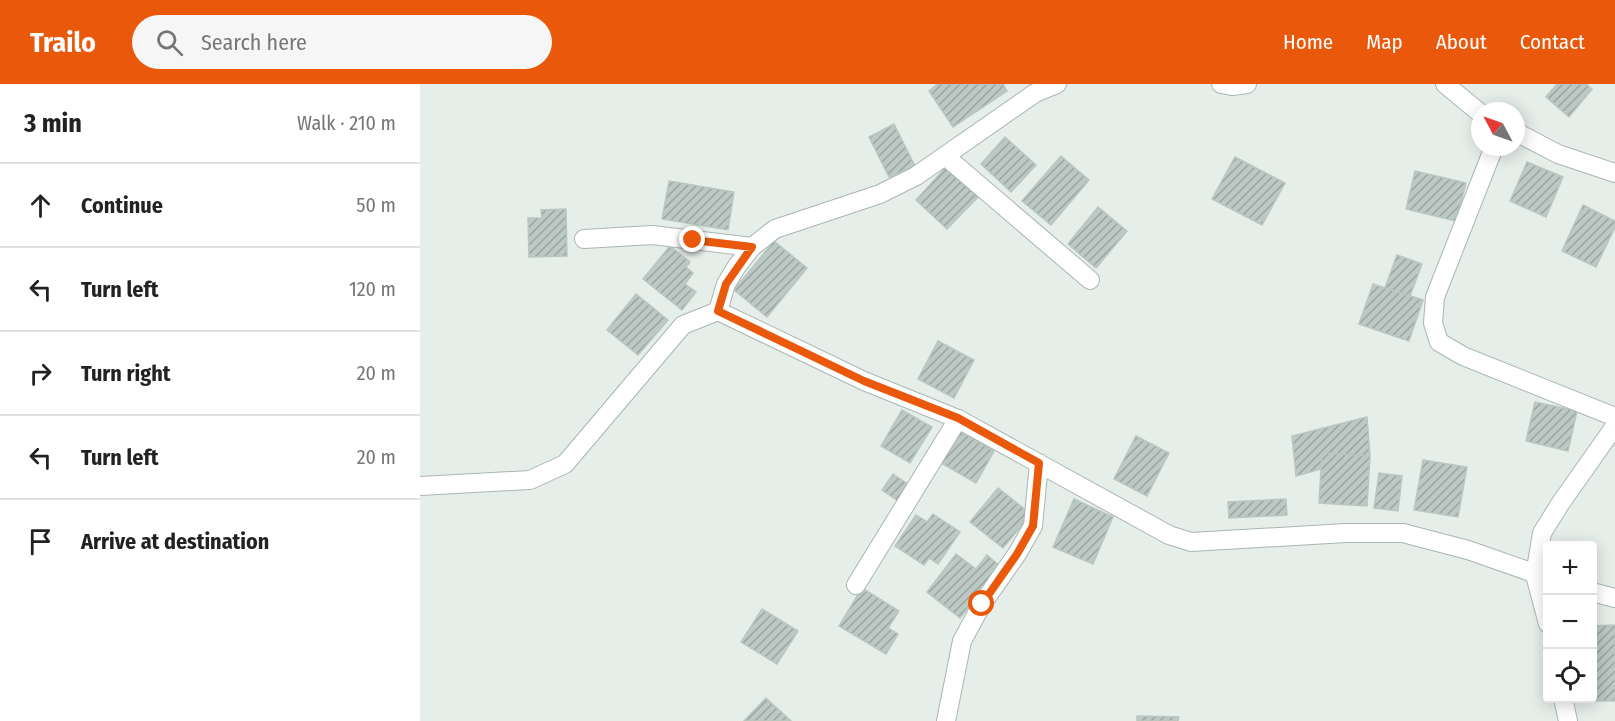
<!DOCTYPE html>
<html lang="en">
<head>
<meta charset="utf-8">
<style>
  body { margin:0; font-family:"Fira Sans Condensed",sans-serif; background:#f6f6f6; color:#222 }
  .controls { position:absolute; right:18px; bottom:18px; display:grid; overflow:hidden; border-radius:6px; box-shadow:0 3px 15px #0003 }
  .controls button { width:54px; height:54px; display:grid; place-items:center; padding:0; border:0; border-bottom:2px solid #e0e0e0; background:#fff; color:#222; font:30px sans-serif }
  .compass { position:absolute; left:1051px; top:18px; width:54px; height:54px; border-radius:50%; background:#fff; box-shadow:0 3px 15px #0003; rotate:311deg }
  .stop { position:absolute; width:18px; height:18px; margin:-14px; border:4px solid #ea580c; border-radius:50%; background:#fff }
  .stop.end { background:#ea580c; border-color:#fff; box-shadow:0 2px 6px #0008 }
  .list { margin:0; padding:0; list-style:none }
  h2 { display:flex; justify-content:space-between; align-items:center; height:78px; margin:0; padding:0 24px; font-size:26px }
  h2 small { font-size:20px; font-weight:400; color:#767676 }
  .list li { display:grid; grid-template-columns:39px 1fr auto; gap:18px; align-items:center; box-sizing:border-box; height:84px; padding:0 24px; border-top:2px solid #e0e0e0 }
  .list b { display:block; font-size:22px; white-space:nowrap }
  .list em { font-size:20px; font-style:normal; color:#767676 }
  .icon { flex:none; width:33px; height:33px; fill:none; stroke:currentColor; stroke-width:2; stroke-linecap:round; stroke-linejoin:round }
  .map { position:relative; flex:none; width:1195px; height:637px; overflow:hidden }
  header { display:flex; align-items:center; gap:36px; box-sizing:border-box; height:84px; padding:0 30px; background:#ea580c; color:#fff }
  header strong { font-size:28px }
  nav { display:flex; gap:33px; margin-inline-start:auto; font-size:21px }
  .search { width:420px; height:54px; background:#f6f6f6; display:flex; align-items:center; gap:15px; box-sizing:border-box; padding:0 21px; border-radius:33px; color:#767676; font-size:22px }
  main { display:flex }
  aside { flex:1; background:#fff }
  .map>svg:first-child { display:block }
  .building { fill:url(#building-hatch); stroke:#b9c7c1; stroke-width:1.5 }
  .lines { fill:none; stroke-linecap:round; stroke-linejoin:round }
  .minor-casing { stroke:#a9b6b1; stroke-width:20 }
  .minor { stroke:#fff; stroke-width:18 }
  .route { stroke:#ea580c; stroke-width:8 }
</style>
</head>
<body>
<header>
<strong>Trailo</strong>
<div class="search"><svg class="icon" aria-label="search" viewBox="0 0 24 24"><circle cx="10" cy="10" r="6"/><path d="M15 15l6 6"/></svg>Search here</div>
<nav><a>Home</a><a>Map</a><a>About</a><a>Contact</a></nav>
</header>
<main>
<aside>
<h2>3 min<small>Walk · 210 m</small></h2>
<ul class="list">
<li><svg class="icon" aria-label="ahead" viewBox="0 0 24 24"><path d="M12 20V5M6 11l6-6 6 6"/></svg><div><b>Continue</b></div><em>50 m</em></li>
<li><svg class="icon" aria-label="left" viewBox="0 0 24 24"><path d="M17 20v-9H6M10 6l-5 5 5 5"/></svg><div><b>Turn left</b></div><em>120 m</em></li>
<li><svg class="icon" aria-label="right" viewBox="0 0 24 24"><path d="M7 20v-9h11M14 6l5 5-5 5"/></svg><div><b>Turn right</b></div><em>20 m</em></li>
<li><svg class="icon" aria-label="left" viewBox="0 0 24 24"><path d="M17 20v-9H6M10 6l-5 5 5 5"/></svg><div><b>Turn left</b></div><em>20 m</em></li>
<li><svg class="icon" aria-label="arrive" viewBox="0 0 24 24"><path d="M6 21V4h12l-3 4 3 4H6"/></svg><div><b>Arrive at destination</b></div></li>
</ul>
</aside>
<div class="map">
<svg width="1195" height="637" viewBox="0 0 1195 637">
  <defs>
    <pattern id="building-hatch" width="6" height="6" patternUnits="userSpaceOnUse" patternTransform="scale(1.5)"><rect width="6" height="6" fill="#bcc8c3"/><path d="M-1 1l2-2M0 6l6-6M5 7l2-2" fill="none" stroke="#99a49f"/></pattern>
  </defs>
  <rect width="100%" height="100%" fill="#e6eeea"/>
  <path class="building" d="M518,0h65l4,7 -54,36 -24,-36z
    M1137,0h29l6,5 -23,28 -23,-20z
    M474,40l21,42 -26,11 -20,-40z
    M585,53l31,28 -25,27 -30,-28z
    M641,72l28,24 -38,45 -29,-24z
    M815,73l50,26 -23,42 -50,-26z
    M1107,78l36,15 -17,40 -36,-16z
    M526,83l32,30 -31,32 -31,-29z
    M995,87l51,12 -10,38 -50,-12z
    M249,97l65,11 -6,38 -66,-11z
    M1163,121l32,16v6l-19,40 -34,-16z
    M678,123l29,24 -31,37 -28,-24z
    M146,125l1,47 -38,1 -1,-39h14l-1,-8z
    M354,157l33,27 -40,49 -33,-27z
    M250,162l20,16 -4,5 7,6 -8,11 11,8 -14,18 -39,-31z
    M977,171l25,9 -12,32 -25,-8z
    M953,200l50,16 -14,41 -50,-17z
    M216,210l32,26 -30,35 -31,-25z
    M518,257l36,19 -20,38 -36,-19z
    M1115,318l42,9 -9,40 -42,-10z
    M482,326l30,17 -22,36 -29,-17z
    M947,333l3,39 -48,-3 -1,16 -25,7 -4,-40z
    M540,347l34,20 -18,32 -35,-20z
    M716,352l33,17 -22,43 -33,-17z
    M902,369l48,3 -3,50 -48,-3z
    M1003,376l44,7 -9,50 -44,-7z
    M959,389l23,3 -4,35 -24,-3z
    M473,390l19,13 -11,16 -19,-13z
    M578,404l33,26 -28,34 -33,-26z
    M654,415l39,18 -20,47 -40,-17z
    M866,415l1,16 -58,3 -1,-16z
    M513,430l27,18 -22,32 -9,-6 -5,7 -29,-19 21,-31 11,7z
    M536,470l20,15 11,-14 13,11 -40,52 -33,-26z
    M442,504l37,23 -11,17 10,6 -12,20 -47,-28z
    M342,525l36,22 -21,33 -36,-22z
    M1195,541v76h-24v-3h1v-72z
    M346,614l25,23h-47z
    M717,632l42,1 -1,4h-41z"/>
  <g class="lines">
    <g class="minor-casing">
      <path id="minor" d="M801,0l11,2 15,-2
        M1025,0l35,29
        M1096,48l42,22 57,19
        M1074,63l-59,150 -2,26 6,19 24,14 152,61
        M525,72l145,124
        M164,155l68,-4 100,12
        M298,227l8,-27 11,-18 15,-19 23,-18 105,-35 36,-18 119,-83 22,-9
        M0,402l110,-6 35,-16 118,-139 35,-14 146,70 94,38 211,116 22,7 155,-9h57l65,17 80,28
        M436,501l102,-166
        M1172,508l23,6
        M1128,540l-13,-49 7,-42 18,-29 55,-78
        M1143,614l5,23
        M526,637l16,-80 20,-37 35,-50 16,-28 6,-63"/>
    </g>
    <use href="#minor" class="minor"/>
  </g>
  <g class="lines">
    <path class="route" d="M273,156l59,7 -26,37 -8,27 146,70 94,37 81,45 -6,63 -16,28 -35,50"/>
  </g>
</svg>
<div class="controls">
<button>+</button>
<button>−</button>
<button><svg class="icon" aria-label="locate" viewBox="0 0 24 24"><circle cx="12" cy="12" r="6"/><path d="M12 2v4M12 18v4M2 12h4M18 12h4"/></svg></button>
</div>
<svg class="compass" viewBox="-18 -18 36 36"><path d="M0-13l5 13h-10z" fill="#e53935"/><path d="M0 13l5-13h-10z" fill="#767676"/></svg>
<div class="stop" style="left:562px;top:520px"></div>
<div class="stop end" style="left:273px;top:156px"></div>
</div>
</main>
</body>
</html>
